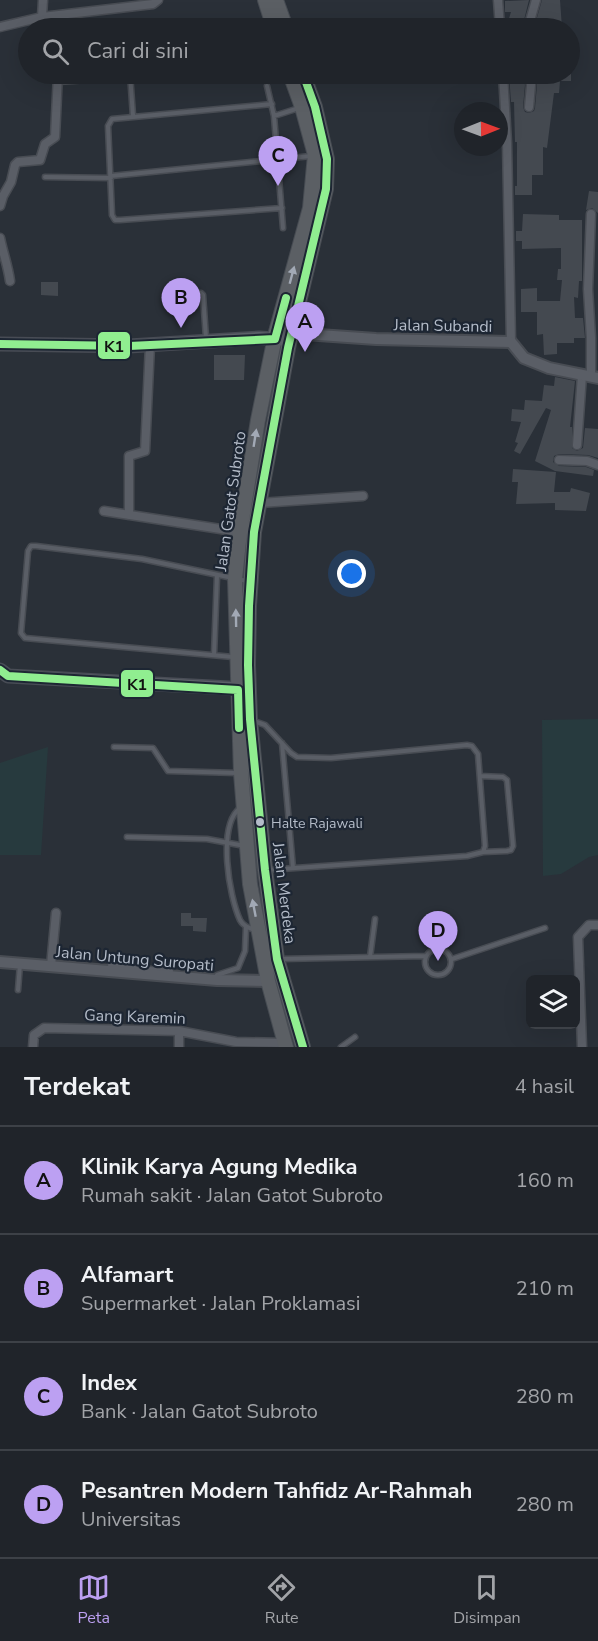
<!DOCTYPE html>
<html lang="id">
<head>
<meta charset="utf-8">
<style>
  body { margin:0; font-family:"Nunito Sans",sans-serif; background:#282c32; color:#f1f3f6 }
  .controls { position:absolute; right:18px; bottom:18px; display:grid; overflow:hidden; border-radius:9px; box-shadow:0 6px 24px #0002 }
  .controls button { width:54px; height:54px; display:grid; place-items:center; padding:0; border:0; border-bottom:2px solid #3d4147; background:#20242a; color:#f1f3f6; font:30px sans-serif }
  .compass { position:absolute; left:454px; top:102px; width:54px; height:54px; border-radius:50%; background:#20242a; box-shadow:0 6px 24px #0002; rotate:89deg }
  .you { position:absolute; left:352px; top:574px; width:21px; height:21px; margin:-15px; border:4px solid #fff; border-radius:50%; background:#1a73e8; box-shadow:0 0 0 9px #1a73e833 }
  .badge { display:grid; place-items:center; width:39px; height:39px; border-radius:50%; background:#bca0f2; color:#111; font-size:20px; font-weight:700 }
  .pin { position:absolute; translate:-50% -50px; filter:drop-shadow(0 2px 3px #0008) }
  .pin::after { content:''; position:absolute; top:32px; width:21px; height:18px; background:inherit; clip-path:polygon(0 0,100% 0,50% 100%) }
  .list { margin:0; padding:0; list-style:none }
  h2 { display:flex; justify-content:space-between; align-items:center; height:78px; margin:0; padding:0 24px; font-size:26px }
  h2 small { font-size:20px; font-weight:400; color:#a2a4a8 }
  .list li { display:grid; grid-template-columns:39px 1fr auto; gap:18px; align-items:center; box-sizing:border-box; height:108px; padding:0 24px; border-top:2px solid #3d4147 }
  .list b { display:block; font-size:22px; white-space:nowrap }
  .list p { margin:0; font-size:20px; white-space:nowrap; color:#a2a4a8 }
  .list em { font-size:20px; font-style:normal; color:#a2a4a8 }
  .icon { flex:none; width:33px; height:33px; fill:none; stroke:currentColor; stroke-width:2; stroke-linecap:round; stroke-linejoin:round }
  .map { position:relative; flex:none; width:598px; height:1047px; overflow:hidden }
  .search { position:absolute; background:#20242a; box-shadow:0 6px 24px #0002; left:18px; right:18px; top:18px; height:66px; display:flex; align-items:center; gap:15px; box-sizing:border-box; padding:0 21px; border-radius:33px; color:#a2a4a8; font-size:22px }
  .sheet { height:510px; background:#20242a }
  nav { display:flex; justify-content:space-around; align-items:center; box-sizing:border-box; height:84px; border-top:2px solid #3d4147; background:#20242a; font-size:16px; color:#a2a4a8 }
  nav a { display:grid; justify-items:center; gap:3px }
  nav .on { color:#bca0f2 }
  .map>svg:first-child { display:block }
  .green { fill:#273a3e }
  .building { fill:#444950 }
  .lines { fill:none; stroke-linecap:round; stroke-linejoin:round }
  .service-casing { stroke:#484c53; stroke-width:7 }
  .minor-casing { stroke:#484c53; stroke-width:11 }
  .tertiary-casing { stroke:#484c53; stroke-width:14 }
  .primary-casing { stroke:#484c55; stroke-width:15 }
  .trunk-casing { stroke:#474c53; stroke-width:16 }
  .service { stroke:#5a5e66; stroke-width:4 }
  .minor { stroke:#5a5e66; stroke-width:8 }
  .tertiary { stroke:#5a5e66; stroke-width:10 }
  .primary { stroke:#5c6168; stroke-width:12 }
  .trunk { stroke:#5b5f64; stroke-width:14 }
  .bus-1-casing { stroke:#1d2633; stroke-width:12 }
  .bus-1 { stroke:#90ee90; stroke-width:8 }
  .oneway { fill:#a2a9b5 }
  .bus-dot { fill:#b4bcc9; stroke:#1d2633; stroke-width:2 }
  .labels { text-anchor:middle; stroke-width:4.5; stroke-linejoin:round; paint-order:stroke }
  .bus-label { font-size:14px; fill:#b4bcc9; stroke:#1d2633; text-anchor:start }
  .street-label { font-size:16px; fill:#b4bcc9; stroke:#1d2633 }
  .line-badge { stroke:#1d2633; stroke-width:2 }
  .pale-badge-label { font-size:16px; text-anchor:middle; font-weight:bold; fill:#111 }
</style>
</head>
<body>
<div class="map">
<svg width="598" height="1047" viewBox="0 0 598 1047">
  <rect width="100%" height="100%" fill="#2a3038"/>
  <path class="green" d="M598,719v136l-9,2 -28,17 -18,2 -1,-156z
    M48,747l-7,108h-41v-92z"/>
  <path class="building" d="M529,0l-7,28h-16l5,-16h-6v-11z
    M542,0h18l2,28h-28z
    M509,74h14l2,11 -2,22 2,5 4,1 5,-2 1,-3 2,-23 -2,-11h36v7h-11l-1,12h-5l-7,55 -4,-1v28h-11v20h-17v-9h2v-44h-2l-1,-40h-3z
    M589,191l9,1v21l-6,-5 -6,2z
    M523,214l36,1v5h23v61h-3l-1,17 -4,-1 1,21h8l2,20h-11v5h-17v11l-13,1 -1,-21 -6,1v-23h-16v-23l16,-1v13h23l2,-21h-5l1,-11h3v-21l-39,1v-8h-6v-10h6z
    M41,282h17v14l-17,-1z
    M214,355h31l-1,25h-30z
    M555,377l20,4 -5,46h2v21l5,3 6,-3 2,-20 13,1v29l-10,-3 -29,-1 -5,2 -1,6 6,4 27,1 8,3 -1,6 -38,-5 -20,-10 16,-51 -5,-2 -26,46 -6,-3 4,-8 -3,-1 6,-20 -10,-1 1,-12 12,1 1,-10 17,1 2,-16 10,1z
    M513,469l43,3 -2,20h16l1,-4 19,5 -4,18 -31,-1v-7l-39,1 2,-22h-6z
    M181,913h10v5h16l-1,14 -13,-1v-5h-12z"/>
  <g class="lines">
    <g class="service-casing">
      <path id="service" d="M130,74l3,42
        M267,86l7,30 9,112
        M272,104l-160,15 -4,7 4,89 3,5h5l162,-12
        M274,116l25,-8
        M111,176l200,-20
        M45,177l66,1
        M194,293h7l2,2 3,43
        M214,655l3,-79
        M233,657l-208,-19 -4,-5 7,-82 3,-5h5l106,13 105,22
        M254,721l11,4 26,28 6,4 34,1 136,-13 5,1 6,8 7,92 -2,6 -16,4 -200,14
        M282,743l11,125
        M114,747l39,1 15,23 69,2
        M480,776l23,1 4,3 6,66 -2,4 -4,1 -24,1
        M240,808c-23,18 -11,88 0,112 3,6 9,8 15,10
        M127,837l80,2 38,7
        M425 962a13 13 0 1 1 26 0a13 13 0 1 1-26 0Z
        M370,957l5,-38
        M280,959l146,-3
        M452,959l93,-31
        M110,965l61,6
        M217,975l21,-7 7,-17 1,-24
        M18,990l2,-26
        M341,1047l14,-10"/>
    </g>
    <g class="minor-casing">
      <path id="minor" d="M498,0l2,28
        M42,17l1,-17
        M0,27l42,-10 111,-13 5,-4
        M60,28v-13
        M528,28l8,-28
        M503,74l4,69 4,199
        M529,74l2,11 -2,22
        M58,80l43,-3
        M0,206l3,-10 8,-14 4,-17 3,-3 22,-2 5,-16 10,-7 3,-63
        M591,214l-3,75 3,49v39
        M0,238c3,15 8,28 10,43
        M577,445l5,-70
        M559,460l28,1 11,4
        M260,503l103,-7
        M104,511l136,21
        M129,515v-59l16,-5 5,-106
        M51,966l5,-53
        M33,1047l1,-12 10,-7 135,3 57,11 48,1
        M179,1047v-16
        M582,1047l-4,-110 11,-12h9"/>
    </g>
    <g class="tertiary-casing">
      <path id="tertiary" d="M276,332l100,7 135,3 13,16 25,10 49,10
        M0,962l217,18 51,1"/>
    </g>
    <g class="primary-casing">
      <path id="primary" d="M0,344l129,2 130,-8 31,2
        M0,670l8,6 240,13"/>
    </g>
    <g class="trunk-casing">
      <path id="trunk" d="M265,0l9,28
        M276,0l10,28
        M286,1047l-18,-66 -18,-97 -9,-111 -6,-194 5,-47 18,-112 18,-88 34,-124 5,-53 -13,-48 -12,-33
        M303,1047l-26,-88 -12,-89 -15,-151 -2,-54 1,-59 5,-74 34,-184 38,-159 1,-30 -12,-52 -12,-33"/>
    </g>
    <use href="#service" class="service"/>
    <use href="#minor" class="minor"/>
    <use href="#tertiary" class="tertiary"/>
    <use href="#primary" class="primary"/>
    <use href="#trunk" class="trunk"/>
    <g class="bus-1-casing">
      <path id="bus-1" d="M303,74l12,33 12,52 -1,30 -38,159 -34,184 -5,74 -1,59 2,54 15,151 12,89 26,88
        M0,344l129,2 146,-7 11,-41
        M0,670l8,6 230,14 1,38"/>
    </g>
    <use href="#bus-1" class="bus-1"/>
  </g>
  <defs><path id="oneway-solid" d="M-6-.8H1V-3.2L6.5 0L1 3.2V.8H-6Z" transform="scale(1.5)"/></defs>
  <g class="oneway">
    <use href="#oneway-solid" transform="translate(292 275) rotate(-75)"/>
    <use href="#oneway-solid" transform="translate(255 438) rotate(-81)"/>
    <use href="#oneway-solid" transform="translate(236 618) rotate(-91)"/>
    <use href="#oneway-solid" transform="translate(254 908) rotate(-101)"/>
  </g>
  <circle class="bus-dot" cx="260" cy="822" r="5"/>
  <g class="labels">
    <g class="bus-label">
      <text x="271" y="828">Halte Rajawali</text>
    </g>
    <g class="street-label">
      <text transform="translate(443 325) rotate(1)" y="6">Jalan Subandi</text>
      <text transform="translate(230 501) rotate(-82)" y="6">Jalan Gatot Subroto</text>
      <text transform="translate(285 893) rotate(83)" y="6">Jalan Merdeka</text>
      <text transform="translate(135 958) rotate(5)" y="6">Jalan Untung Suropati</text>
      <text transform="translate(135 1016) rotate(2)" y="6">Gang Karemin</text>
    </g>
  </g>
  <g class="line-badge">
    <rect x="97" y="331" width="34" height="29" rx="6" fill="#90ee90"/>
    <rect x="120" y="669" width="34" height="29" rx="6" fill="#90ee90"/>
  </g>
  <g class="pale-badge-label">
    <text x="114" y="352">K1</text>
    <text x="137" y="690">K1</text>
  </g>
</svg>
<div class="controls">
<button><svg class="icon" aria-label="layers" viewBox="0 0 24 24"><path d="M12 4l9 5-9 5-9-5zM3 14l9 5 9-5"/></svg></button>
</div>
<svg class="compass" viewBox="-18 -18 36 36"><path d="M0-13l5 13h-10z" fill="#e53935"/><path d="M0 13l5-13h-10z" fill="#a2a4a8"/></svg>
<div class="you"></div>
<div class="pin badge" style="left:305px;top:352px">A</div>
<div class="pin badge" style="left:181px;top:328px">B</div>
<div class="pin badge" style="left:278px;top:186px">C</div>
<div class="pin badge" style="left:438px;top:961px">D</div>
<div class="search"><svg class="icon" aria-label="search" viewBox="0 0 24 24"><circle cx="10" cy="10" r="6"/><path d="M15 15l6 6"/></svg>Cari di sini</div>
</div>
<section class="sheet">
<h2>Terdekat<small>4 hasil</small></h2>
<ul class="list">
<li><span class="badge">A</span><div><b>Klinik Karya Agung Medika</b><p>Rumah sakit · Jalan Gatot Subroto</p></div><em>160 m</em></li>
<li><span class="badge">B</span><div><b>Alfamart</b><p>Supermarket · Jalan Proklamasi</p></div><em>210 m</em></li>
<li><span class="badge">C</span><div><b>Index</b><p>Bank · Jalan Gatot Subroto</p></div><em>280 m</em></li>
<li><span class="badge">D</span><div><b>Pesantren Modern Tahfidz Ar-Rahmah</b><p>Universitas</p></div><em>280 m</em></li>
</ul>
</section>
<nav>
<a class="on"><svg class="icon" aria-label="map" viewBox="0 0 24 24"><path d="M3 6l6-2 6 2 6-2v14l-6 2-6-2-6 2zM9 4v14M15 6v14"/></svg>Peta</a>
<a><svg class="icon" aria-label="directions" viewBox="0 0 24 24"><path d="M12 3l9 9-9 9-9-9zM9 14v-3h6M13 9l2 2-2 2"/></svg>Rute</a>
<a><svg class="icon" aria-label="saved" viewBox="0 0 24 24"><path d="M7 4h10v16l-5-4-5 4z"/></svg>Disimpan</a>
</nav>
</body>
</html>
